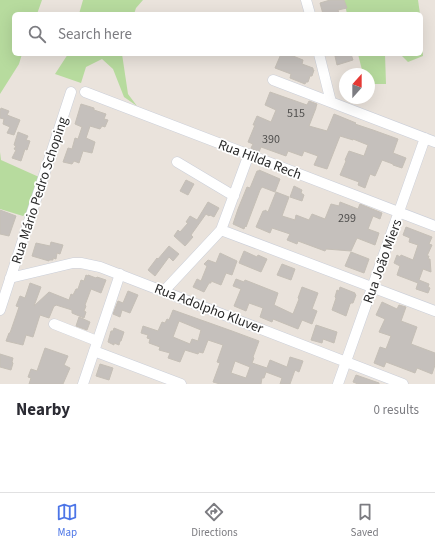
<!DOCTYPE html>
<html lang="en">
<head>
<meta charset="utf-8">
<style>
  body { margin:0; font-family:"Source Sans 3",sans-serif; background:#f2f2f3; color:#2b2b33 }
  .compass { position:absolute; left:339px; top:68px; width:36px; height:36px; border-radius:50%; background:#fff; box-shadow:0 4px 16px #0002; rotate:21deg }
  .list { margin:0; padding:0; list-style:none }
  h2 { display:flex; justify-content:space-between; align-items:center; height:52px; margin:0; padding:0 16px; font-size:17px }
  h2 small { font-size:13px; font-weight:400; color:#7c7c81 }
  .icon { flex:none; width:22px; height:22px; fill:none; stroke:currentColor; stroke-width:2; stroke-linecap:round; stroke-linejoin:round }
  .map { position:relative; flex:none; width:435px; height:384px; overflow:hidden }
  .search { position:absolute; background:#fff; box-shadow:0 4px 16px #0002; left:12px; right:12px; top:12px; height:44px; display:flex; align-items:center; gap:10px; box-sizing:border-box; padding:0 14px; border-radius:6px; color:#7c7c81; font-size:15px }
  .sheet { height:108px; background:#fff }
  nav { display:flex; justify-content:space-around; align-items:center; box-sizing:border-box; height:56px; border-top:1px solid #e1e1e2; background:#fff; font-size:11px; color:#7c7c81 }
  nav a { display:grid; justify-items:center; gap:2px }
  nav .on { color:#4c75e7 }
  .map>svg:first-child { display:block }
  .green { fill:#b7db9e }
  .building { fill:#c5c0bc; stroke:#c5bfb6; fill-rule:evenodd }
  .lines { fill:none; stroke-linecap:round; stroke-linejoin:round }
  .minor-casing { stroke:#cbcfd9; stroke-width:11 }
  .minor { stroke:#fff; stroke-width:10 }
  .labels { text-anchor:middle; stroke-width:3.5; stroke-linejoin:round; paint-order:stroke }
  .number-label { font-size:12px; fill:#504f4e }
  .street-label { font-size:14px; fill:#292929; stroke:#fff }
</style>
</head>
<body>
<div class="map">
<svg width="435" height="384" viewBox="0 0 435 384">
  <rect width="100%" height="100%" fill="#eae3dc"/>
  <path class="green" d="M0,0h42l-5,14h-23v40h8l-3,10 -19,30z
    M83,0h60l-7,8 -2,6h-55z
    M344,0h74l2,14h-73z
    M421,29l2,27 -15,6 -8,-8h21z
    M68,54h54l6,40 9,12 -13,-9 -11,-28 -11,-10 -16,8 -5,16 -26,-9z
    M358,54h28h-1l1,30h-16l-1,-10h-6z
    M0,152l1,8 38,17 -12,36 -4,3 -23,-7z"/>
  <path class="building" d="M330,0h14l3,8 -9,2 1,4h-16l-3,-11z
    M281,54h13l-1,2 10,4 -1,4 11,4v2h1l-2,6h-2l-2,6h-2l-1,2 -15,-6 1,-4 -16,-6z
    M338,54h13l2,6 -16,5 -2,-9 4,-1z
    M270,92l37,13 2,-4 8,3 -1,3v1l-7,18 18,5 7,-17 22,9 -1,1 18,6 25,9 -5,14 13,5 -4,10 -9,-3v-1l-11,-4 -7,16 -5,-2 -5,14 -7,-3 1,-3 -19,-7 6,-14 -1,-1 4,-9 15,5 4,-11 -15,-6v1l-13,-4 -13,33 -13,-4 4,-9 -14,-5 -2,5 -14,-5 -2,5 -25,-9 -2,5 -5,-2 -3,-2 2,-4 -5,-2 7,-17h-2l4,-9 14,6 5,-12 -11,-5z
    M81,104l13,4v2l12,4 -2,5 4,1 -3,7 -3,-1 -2,3 -10,-3 -4,12 9,4 -3,11 -9,-2 -4,12 -5,-2 -2,3 -9,-2 5,-14 4,1 3,-11 3,1 4,-12 -7,-3z
    M1,108l8,3 -2,4 13,5 -6,15 -7,-2 3,-6 -7,-3 1,-5 -4,-1v-7z
    M18,132l10,4 -2,4 4,1 -3,9 -2,-1 -4,12 -9,-3 4,-8 -2,-1 2,-3 -2,-1z
    M259,170l21,9 -5,13 -13,-5 -2,3 -14,37 -1,-1 -1,3 -11,-5 5,-15 9,-22 3,1 7,-17h2z
    M186,180l8,4 -6,11 -8,-4z
    M294,186l8,4 -1,3 3,2 -2,6 -12,-4z
    M276,192l13,5 -7,19 13,4 1,-5 13,5 3,-6 13,5 6,-15 8,2 1,-4 18,7 2,-5 22,9 -2,6 -7,-3 -5,13 11,4 -4,12 -18,-7 -6,13 -25,-2 -1,2 -27,-10 -1,3 -10,-4 3,-6 -18,-6 -2,5 -14,-6 7,-16h2v-1l3,2z
    M208,202l11,6 -5,9 -4,-2 -1,1 -3,-2 -15,21 2,2 -8,9 -11,-10 4,-6 2,2 8,-9 -2,-1 4,-6 7,4z
    M0,210l16,6 -7,20 -9,-2z
    M406,227l26,10 -3,7 3,1 -5,11h2l-1,3h2l1,13 -8,-3 -4,11 10,4 -1,3 2,1 -2,5 -12,-4 2,-6 -21,-8 3,-9 -6,-3 3,-8 3,2 1,-2 12,5 5,-15 -9,-3 1,-4 -7,-3z
    M51,242l12,3 -3,9 -3,-1 -1,6 -3,-1v2h-4v1l-17,-5 4,-13 14,3z
    M169,246l10,8 -6,7 -4,-4 -14,19 -7,-6 9,-12 1,1z
    M244,251l13,6 1,-2 9,4 -6,13 -22,-9z
    M351,252l18,7 -5,14 -19,-7z
    M220,253l17,8 -5,14 -6,-2 -5,12 -10,-4v2h-2l-5,9 -11,-5 4,-8 4,2 6,-15 -3,-2 4,-4 8,3z
    M282,264l13,5 -4,11 -14,-5z
    M86,275l2,1v-1l8,3 1,-1 9,3 -5,13 -10,-4 -6,16 1,1 -2,5 2,1 -2,6 -12,-5v-3l-16,-5 -1,1h-1l-5,12 -9,-3 -7,22 -7,-2 -3,10 -17,-4 3,-8h1l9,-26 -3,-1 4,-10 5,2 5,-15 11,4 -7,19 15,-14 20,8 2,-6 2,1 3,-6h2l3,-9 3,1z
    M236,279l8,3 1,-2 33,13 -4,12 19,9 6,-15 -1,-1 4,-11 16,6 -6,16 5,2 -5,13 -10,-4 -4,9 -25,-10 -1,3 -12,-5 3,-9 -14,-5 -3,8 -12,-5 7,-17 -8,-3z
    M340,287l15,6v1l1,1 -3,8h-2l-1,1 -4,12 -14,-6 4,-12 -1,-1 2,-7 2,1z
    M128,291l10,4 -8,18 -8,-3 -2,7 -7,-3 5,-13 5,2z
    M382,302l15,7 2,-4 7,2 -5,14 16,6 -6,17 24,9v12l-3,9 -15,-6 -2,5 -29,-11 -2,5 -10,-4 6,-16 6,2 5,-13 -12,-4 6,-13 -9,-4z
    M173,310l59,21 27,10 -6,16 1,1 -2,5 15,5 3,-8 17,7 3,-10 13,4 -4,11 -4,-2 -5,14h-10l2,-6 -16,-6 -2,6h-2l-1,6h-41l-7,-2 7,-19 -3,-1 6,-17 -15,-5 -5,13 -4,-1 -1,2 -13,-4 -5,12 -12,-4 2,-5 -11,-3 1,-3 -11,-4 1,-4 -3,-1 1,-3 -7,-2 2,-7 15,5 4,-9 3,1 2,-4 2,1zM179,321l22,9 -3,11 -6,-2 -2,5 -17,-7zM235,361l15,6 -4,11 -15,-5z
    M79,317l11,5 -3,8 -11,-4z
    M316,325l21,7 -3,11 -11,-4 -1,4 -11,-3z
    M114,328l10,4 -3,9h-1l-1,4 -5,-2v2l-6,-3 3,-11h2z
    M45,348l23,8 -4,9 6,3 -7,16h-34l2,-6 -3,-1 3,-8 6,2z
    M0,354l13,4 -1,4 1,1 -2,7 -11,-3z
    M100,364l13,4 -4,12 -13,-4z
    M356,375l23,8v1h-21l-5,-2z"/>
  <g class="lines">
    <g class="minor-casing">
      <path id="minor" d="M306,0l4,14
        M319,54l12,48
        M273,80l162,62
        M85,92l350,134
        M177,162l57,34
        M221,230l214,81
        M10,278l63,-15h8l19,4 303,117
        M164,291l57,-61 28,-76
        M0,310l71,-218
        M54,324l43,17
        M94,351l87,33
        M83,384l37,-110
        M338,384l87,-246"/>
    </g>
    <use href="#minor" class="minor"/>
  </g>
  <g class="labels">
    <g class="number-label">
      <text x="296" y="117">515</text>
      <text x="271" y="143">390</text>
      <text x="347" y="222">299</text>
    </g>
    <g class="street-label">
      <text transform="translate(260 159) rotate(21)" y="5">Rua Hilda Rech</text>
      <text transform="translate(39 190) rotate(-72)" y="5">Rua Mário Pedro Schoping</text>
      <text transform="translate(382 261) rotate(-70)" y="5">Rua João Miers</text>
      <text transform="translate(209 308) rotate(21)" y="5">Rua Adolpho Kluver</text>
    </g>
  </g>
</svg>
<svg class="compass" viewBox="-18 -18 36 36"><path d="M0-13l5 13h-10z" fill="#e53935"/><path d="M0 13l5-13h-10z" fill="#7c7c81"/></svg>
<div class="search"><svg class="icon" aria-label="search" viewBox="0 0 24 24"><circle cx="10" cy="10" r="6"/><path d="M15 15l6 6"/></svg>Search here</div>
</div>
<section class="sheet">
<h2>Nearby<small>0 results</small></h2>
<ul class="list">
</ul>
</section>
<nav>
<a class="on"><svg class="icon" aria-label="map" viewBox="0 0 24 24"><path d="M3 6l6-2 6 2 6-2v14l-6 2-6-2-6 2zM9 4v14M15 6v14"/></svg>Map</a>
<a><svg class="icon" aria-label="directions" viewBox="0 0 24 24"><path d="M12 3l9 9-9 9-9-9zM9 14v-3h6M13 9l2 2-2 2"/></svg>Directions</a>
<a><svg class="icon" aria-label="saved" viewBox="0 0 24 24"><path d="M7 4h10v16l-5-4-5 4z"/></svg>Saved</a>
</nav>
</body>
</html>
